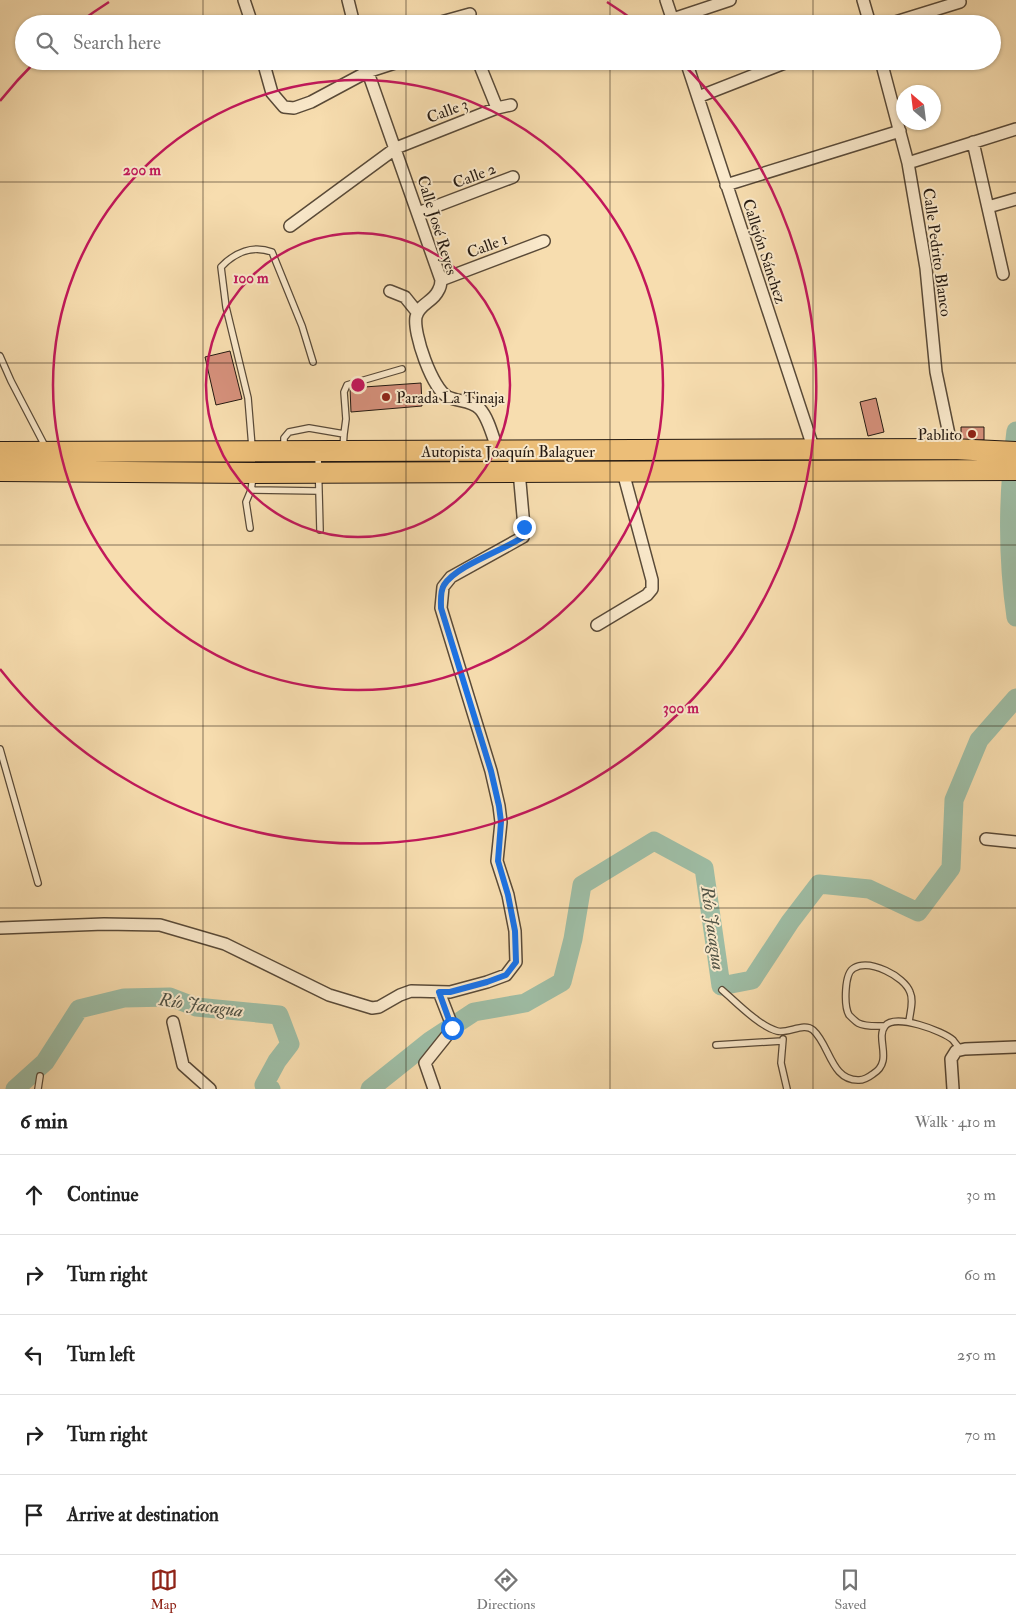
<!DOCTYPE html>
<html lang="en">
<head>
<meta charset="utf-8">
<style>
  body { margin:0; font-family:"IM FELL Double Pica",serif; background:#f2f2f2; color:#222 }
  .compass { position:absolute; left:896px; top:85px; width:45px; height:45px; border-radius:50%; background:#fff; box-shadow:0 1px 4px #0004; rotate:332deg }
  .stop { position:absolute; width:15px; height:15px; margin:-11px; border:4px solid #1a73e8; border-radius:50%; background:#fff }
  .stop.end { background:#1a73e8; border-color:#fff; box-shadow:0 1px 5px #0008 }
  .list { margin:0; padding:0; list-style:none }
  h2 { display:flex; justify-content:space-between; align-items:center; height:65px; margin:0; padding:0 20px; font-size:21px }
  h2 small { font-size:16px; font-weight:400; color:#767676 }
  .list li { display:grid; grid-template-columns:32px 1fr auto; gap:15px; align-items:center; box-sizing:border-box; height:80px; padding:0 20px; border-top:1px solid #e0e0e0 }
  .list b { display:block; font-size:19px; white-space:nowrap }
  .list em { font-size:16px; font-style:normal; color:#767676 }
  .icon { flex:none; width:28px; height:28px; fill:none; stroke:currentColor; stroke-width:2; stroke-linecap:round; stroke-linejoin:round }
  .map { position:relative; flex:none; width:1016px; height:1089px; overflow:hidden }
  .search { position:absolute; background:#fff; box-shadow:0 1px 4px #0004; left:15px; right:15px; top:15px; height:55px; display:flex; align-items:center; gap:12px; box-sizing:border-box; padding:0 18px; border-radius:28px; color:#767676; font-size:19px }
  .sheet { height:465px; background:#fff }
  nav { display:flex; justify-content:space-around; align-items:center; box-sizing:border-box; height:70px; border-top:1px solid #e0e0e0; background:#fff; font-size:14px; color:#767676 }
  nav a { display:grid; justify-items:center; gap:2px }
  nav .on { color:#8f2418 }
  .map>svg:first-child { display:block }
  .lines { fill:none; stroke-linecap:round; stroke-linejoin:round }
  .river { stroke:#9ebda5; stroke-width:19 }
  .building { fill:#d5907b; stroke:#241911 }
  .service-casing { stroke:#594a38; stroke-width:8 }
  .minor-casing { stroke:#594a38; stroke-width:14 }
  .motorway-casing { stroke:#241911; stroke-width:22 }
  .service { stroke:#fae9cb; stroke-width:5.5 }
  .minor { stroke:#fae9cb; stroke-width:11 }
  .motorway { stroke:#ecbe78; stroke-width:20 }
  .route { stroke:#1a73e8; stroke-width:6 }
  .grid { fill:none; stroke:#241911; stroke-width:1; stroke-opacity:0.55 }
  .ring { fill:none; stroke:#c2185b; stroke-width:2.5 }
  .poi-dot { fill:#8f2418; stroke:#fae9cb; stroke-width:2 }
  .labels { text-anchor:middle; stroke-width:4; stroke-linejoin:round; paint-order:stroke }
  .street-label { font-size:16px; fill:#241911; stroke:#fae9cb }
  .poi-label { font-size:16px; fill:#241911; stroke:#fae9cb; text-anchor:start }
  .water-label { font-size:18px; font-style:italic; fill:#4f5245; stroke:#fae9cb }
  .centre { fill:#c2185b; stroke:#fae9cb; stroke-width:2.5 }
  .ring-label { font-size:15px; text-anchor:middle; font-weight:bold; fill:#c2185b; stroke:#fae9cb; stroke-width:4; stroke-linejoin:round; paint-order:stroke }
</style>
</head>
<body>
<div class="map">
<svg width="1016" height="1089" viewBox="0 0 1016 1089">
  <rect width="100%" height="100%" fill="#f7ddaf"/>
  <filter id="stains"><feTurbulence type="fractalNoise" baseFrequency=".004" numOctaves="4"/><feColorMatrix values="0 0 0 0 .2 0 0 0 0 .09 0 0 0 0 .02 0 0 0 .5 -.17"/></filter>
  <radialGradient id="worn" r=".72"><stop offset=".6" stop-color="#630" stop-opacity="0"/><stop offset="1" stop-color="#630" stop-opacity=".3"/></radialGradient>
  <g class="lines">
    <path class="river" d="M1016,431c-8,61 -9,125 0,186
      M15,1089l30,-27 34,-53 45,-11 46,-1 26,10 83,8 11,29 -13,17 -13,24 7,4
      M370,1089l60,-48 44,-29 51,-9 37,-21 11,-43 9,-54 72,-44 50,27 17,118 31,-6 38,-58 29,-38 50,5 49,23 33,-44 3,-68 25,-60 37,-42"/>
  </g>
  <path class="building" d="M230,351l12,48 -26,6 -11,-48z
    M421,383l1,23 -71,6 -1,-24z
    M876,398l8,34 -16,4 -8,-34z
    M961,427h23v13l-23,1z"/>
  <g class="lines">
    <g class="service-casing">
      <path id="service" d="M0,356l11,25 35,67
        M344,434l2,-15 -2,-27 3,-7 55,-16
        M252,447l-4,-49 -22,-91 -5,-40c14,-15 32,-22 51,-15l30,74 11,36
        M284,447v-9l5,-6 20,-4 35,6 -1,13
        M318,454l2,76
        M251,490l67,1
        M250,528l-4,-26 5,-12 2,-13
        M0,749l38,134
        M722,990c14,12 37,36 55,41 11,3 27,-9 36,-1 17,15 18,51 46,50 5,0 10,-3 14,-6 21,-13 2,-35 12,-48 10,-13 58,5 68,14 2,3 5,6 7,9
        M885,1026c-8,0 -20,1 -27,-3 -3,-2 -7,-6 -9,-8 -5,-9 -5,-42 5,-47 16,-9 50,8 56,24 4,9 0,20 -1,30
        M783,1039l-2,24 6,26
        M716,1045l66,-4
        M38,1089l2,-13"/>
    </g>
    <g class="minor-casing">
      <path id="minor" d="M244,0l8,24
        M348,0l6,24
        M666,0l8,24
        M863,0l7,24
        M673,19l57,-19
        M434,24l36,-10
        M889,24l71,-22
        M263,61l9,32 12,14 10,1 17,-6 56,-30 34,-11
        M364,61l77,219c0,4 -1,8 -3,11 -5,11 -19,13 -22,26 -3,16 16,72 32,80 11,5 23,3 32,12 9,10 13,29 18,42
        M478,61l19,47
        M686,61l128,389
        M881,61l27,102 18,105 10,104 16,77
        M698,97l92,-36
        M973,142l30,132
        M908,163l108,-34
        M726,185l174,-54
        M988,207l28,-8
        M418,213l95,-36
        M290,226l106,-78 101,-40 14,-3
        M441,280l103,-39
        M390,291l15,6 12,15
        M597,625l50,-30 5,-6v-9l-29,-108
        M986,839l30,3
        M0,928l104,-4 56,1 65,19 104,51 43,13 7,-1 21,-12 11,-4 39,1 37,-10 19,-7 10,-13 -1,-31 -7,-36 -11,-34 4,-39 -2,-16 -8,-35 -50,-163 2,-21 8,-10 72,-40 1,-10 -5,-56
        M173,1022l10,43 27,24
        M434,1089l-9,-26 28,-35 -14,-36
        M953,1089l-2,-30 5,-8 9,-2 51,-2"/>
    </g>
    <g class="motorway-casing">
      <path id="motorway" d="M0,452l952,-3 64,3
        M0,471l254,2 762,-3"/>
    </g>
    <use href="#service" class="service"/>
    <use href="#minor" class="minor"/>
    <use href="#motorway" class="motorway"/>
  </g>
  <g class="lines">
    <path class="route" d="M452,1028l-13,-36h11l37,-10 19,-7 10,-13 -1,-31 -7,-36 -10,-34 3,-39 -2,-16 -8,-35 -50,-163c0,-7 -1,-17 3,-23 13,-20 58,-34 79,-48l1,-10"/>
  </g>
  <path class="grid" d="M203,0v24M406,0v24M610,0v24M813,0v24M203,61v1028M406,61v1028M610,61v1028M813,61v1028M0,182h1016M0,363h1016M0,545h1016M0,726h1016M0,908h1016"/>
  <g class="ring">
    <circle cx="358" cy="385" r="152"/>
    <circle cx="358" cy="385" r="305"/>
    <path d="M0 101A457 457 0 0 1 35 62M80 22A457 457 0 0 1 109 2M607 2A457 457 0 0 1 636 22M681 62A457 457 0 1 1 0 669"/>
  </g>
  <g class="poi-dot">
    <circle cx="386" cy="397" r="5"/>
    <circle cx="972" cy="434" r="5"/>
  </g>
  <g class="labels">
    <g class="street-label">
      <text transform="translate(447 110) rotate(-21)" y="6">Calle 3</text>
      <text transform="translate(474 175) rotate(-21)" y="6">Calle 2</text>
      <text transform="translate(438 225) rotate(73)" y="6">Calle José Reyes</text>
      <text transform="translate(487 245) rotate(-21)" y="6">Calle 1</text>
      <text transform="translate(765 251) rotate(72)" y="6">Callejón Sánchez</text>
      <text transform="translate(938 252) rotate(82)" y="6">Calle Pedrito Blanco</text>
      <text x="508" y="457">Autopista Joaquín Balaguer</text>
    </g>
    <g class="poi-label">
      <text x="396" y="403">Parada La Tinaja</text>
      <text x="962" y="440" text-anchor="end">Pablito</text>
    </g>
    <g class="water-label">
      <text transform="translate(713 928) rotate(82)" y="6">Río Jacagua</text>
      <text transform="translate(201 1005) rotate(8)" y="6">Río Jacagua</text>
    </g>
  </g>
  <circle cx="358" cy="385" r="8" class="centre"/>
  <g class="ring-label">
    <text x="142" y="175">200 m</text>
    <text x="251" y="283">100 m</text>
    <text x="681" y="713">300 m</text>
  </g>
  <rect width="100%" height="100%" filter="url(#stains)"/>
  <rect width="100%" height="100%" fill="url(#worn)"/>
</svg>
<svg class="compass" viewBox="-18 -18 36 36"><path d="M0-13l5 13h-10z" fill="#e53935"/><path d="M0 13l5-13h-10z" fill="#767676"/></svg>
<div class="stop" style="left:452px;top:1028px"></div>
<div class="stop end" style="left:524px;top:527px"></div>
<div class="search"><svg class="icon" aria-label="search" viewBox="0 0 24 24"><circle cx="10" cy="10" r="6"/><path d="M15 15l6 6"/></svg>Search here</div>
</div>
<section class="sheet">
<h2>6 min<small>Walk · 410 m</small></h2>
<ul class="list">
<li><svg class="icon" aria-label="ahead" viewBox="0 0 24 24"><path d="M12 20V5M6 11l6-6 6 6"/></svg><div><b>Continue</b></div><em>30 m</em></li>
<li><svg class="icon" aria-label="right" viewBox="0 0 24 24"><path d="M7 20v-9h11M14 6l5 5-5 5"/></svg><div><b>Turn right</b></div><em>60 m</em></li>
<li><svg class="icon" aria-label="left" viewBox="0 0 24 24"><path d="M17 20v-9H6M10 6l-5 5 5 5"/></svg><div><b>Turn left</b></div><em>250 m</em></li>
<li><svg class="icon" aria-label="right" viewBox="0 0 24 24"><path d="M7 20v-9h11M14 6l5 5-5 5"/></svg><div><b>Turn right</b></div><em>70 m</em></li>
<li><svg class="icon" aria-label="arrive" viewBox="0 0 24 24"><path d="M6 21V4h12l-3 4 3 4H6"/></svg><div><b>Arrive at destination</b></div></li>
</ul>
</section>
<nav>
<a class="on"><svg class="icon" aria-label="map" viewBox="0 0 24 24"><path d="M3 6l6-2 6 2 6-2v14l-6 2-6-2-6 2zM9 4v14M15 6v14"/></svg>Map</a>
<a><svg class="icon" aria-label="directions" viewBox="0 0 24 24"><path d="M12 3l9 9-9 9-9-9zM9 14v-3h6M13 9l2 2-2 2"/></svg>Directions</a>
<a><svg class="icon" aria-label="saved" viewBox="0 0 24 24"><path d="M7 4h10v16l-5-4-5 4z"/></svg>Saved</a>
</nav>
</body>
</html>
